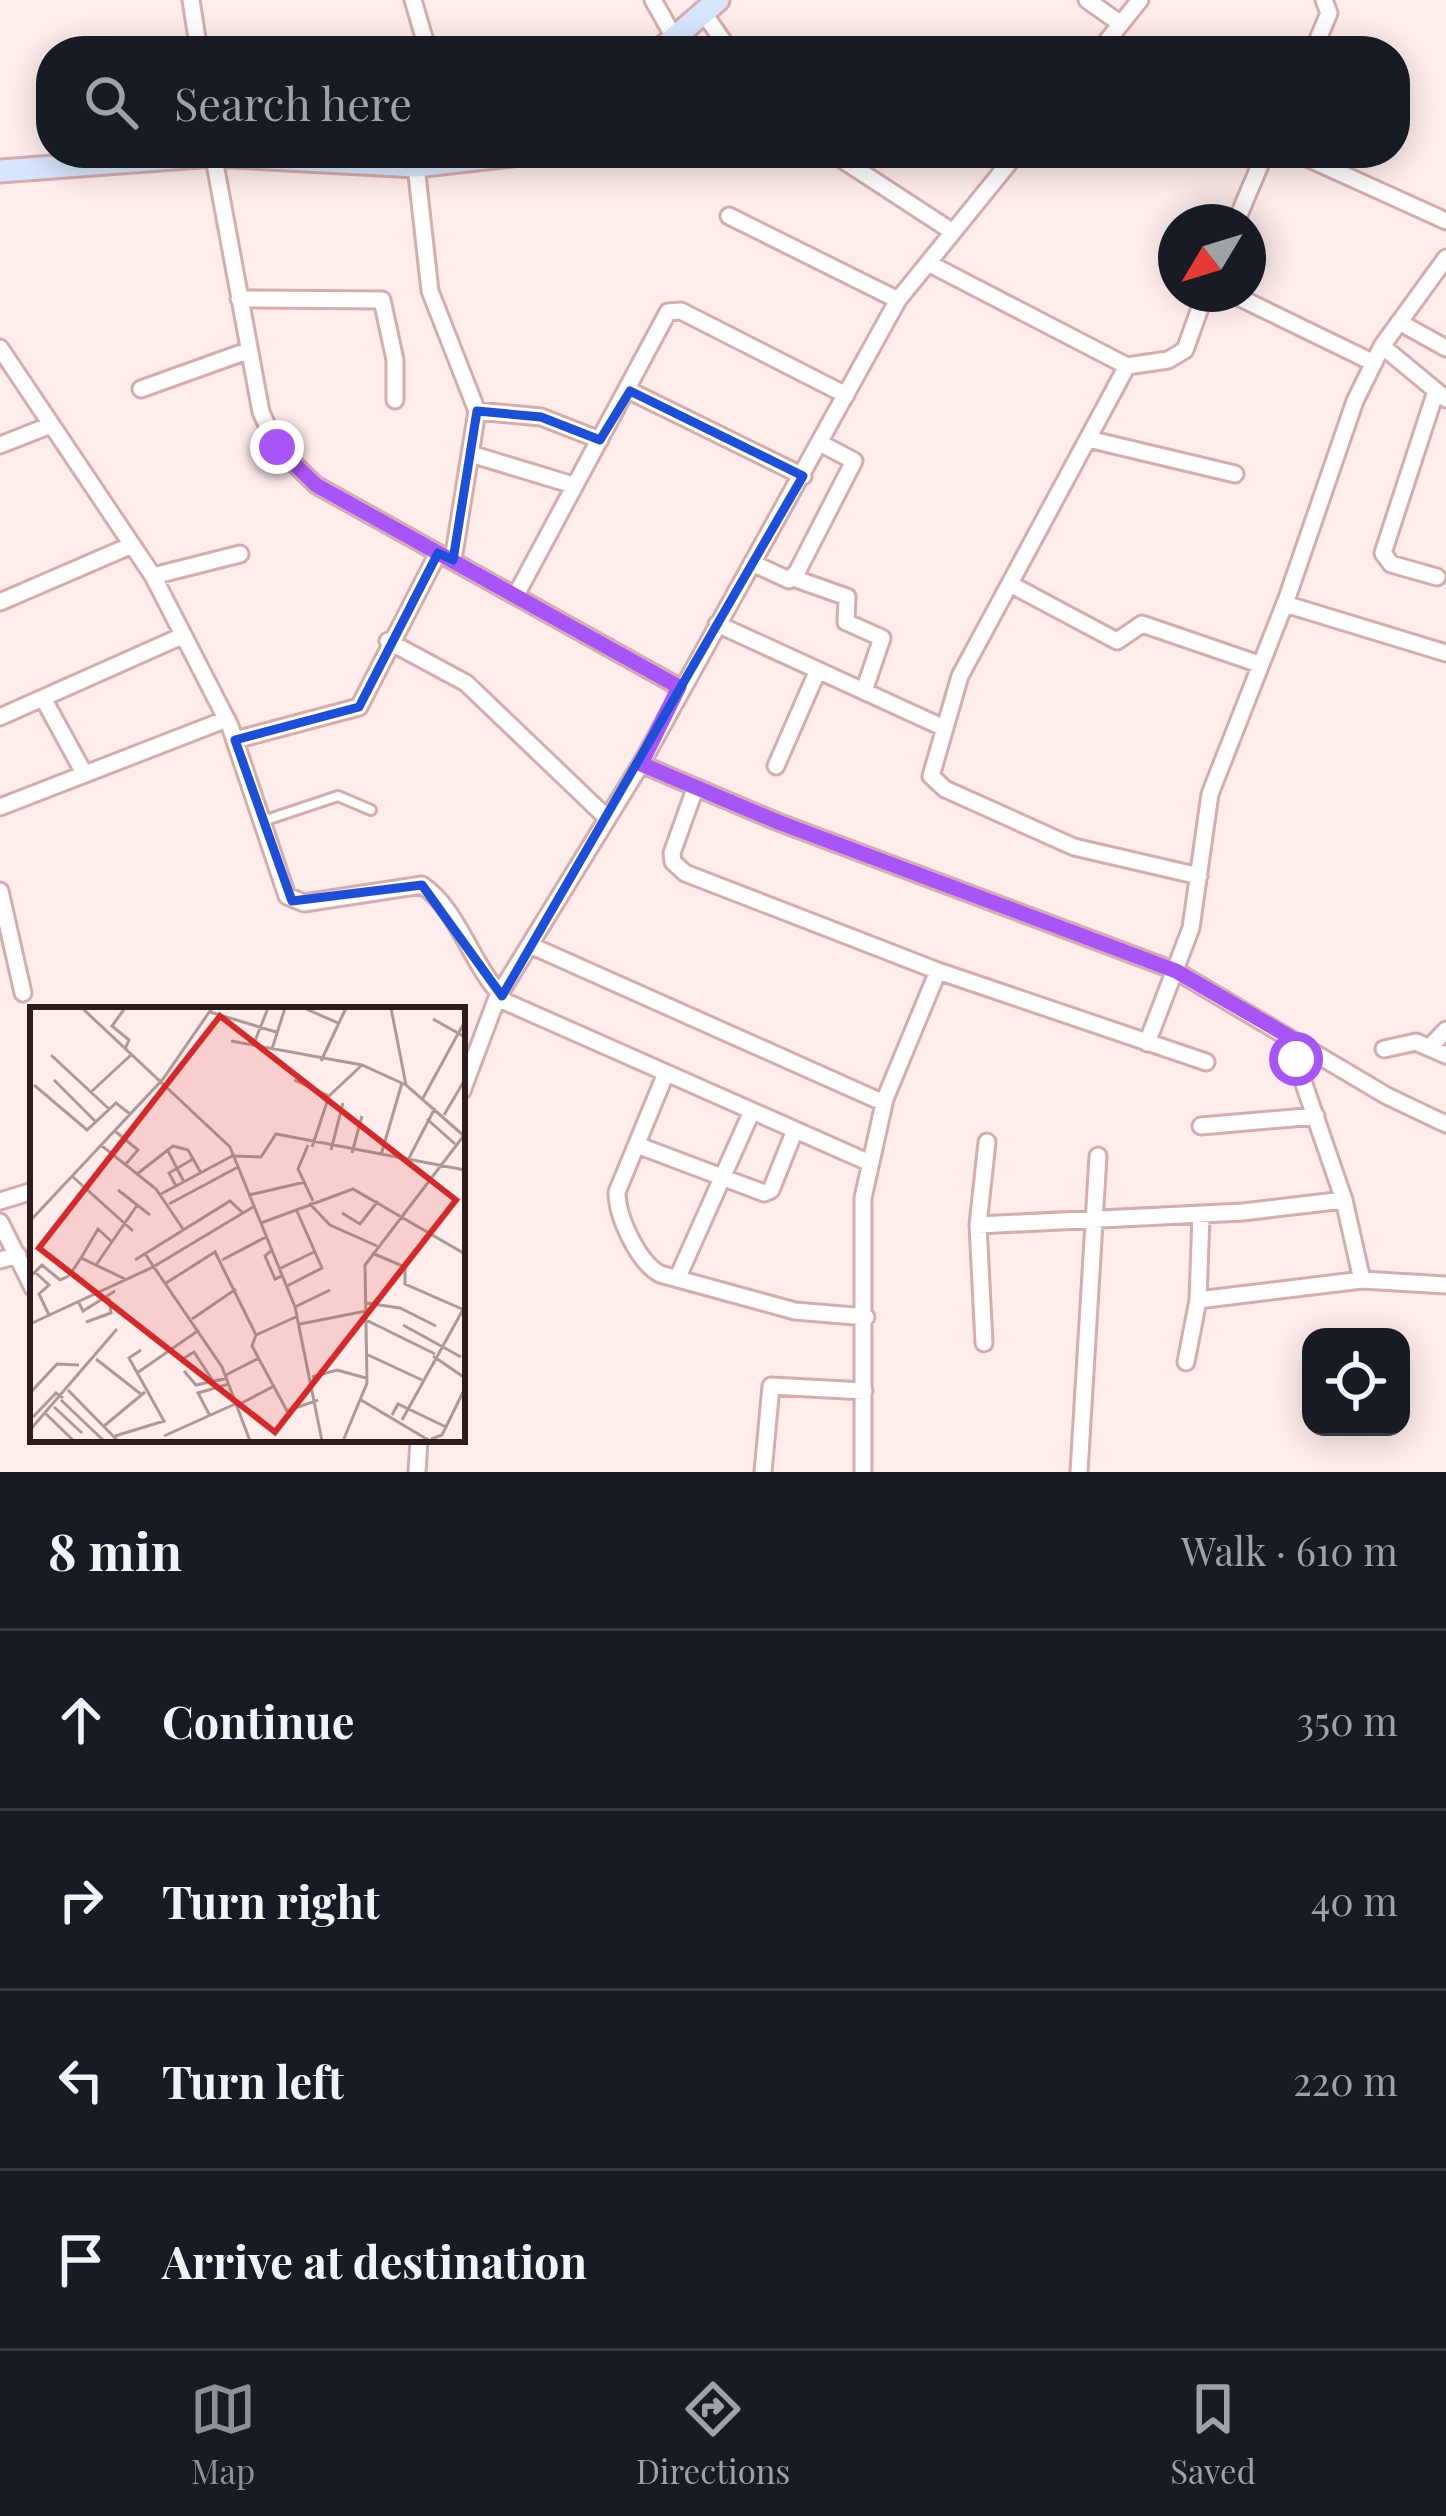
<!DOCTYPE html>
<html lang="en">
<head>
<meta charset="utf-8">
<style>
  body { margin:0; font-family:"Playfair Display",serif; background:#242831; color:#f1f3f6 }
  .controls { position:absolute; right:36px; bottom:36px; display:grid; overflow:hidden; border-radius:24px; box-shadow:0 6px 30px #0003 }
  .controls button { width:108px; height:108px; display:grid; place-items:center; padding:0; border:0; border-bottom:3px solid #363941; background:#171b24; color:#f1f3f6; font:60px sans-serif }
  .compass { position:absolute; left:1158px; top:204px; width:108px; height:108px; border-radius:50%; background:#171b24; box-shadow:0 6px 30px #0003; rotate:232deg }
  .stop { position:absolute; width:36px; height:36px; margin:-27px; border:9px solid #a855f7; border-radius:50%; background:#fff }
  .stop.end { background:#a855f7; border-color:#fff; box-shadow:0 3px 12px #0008 }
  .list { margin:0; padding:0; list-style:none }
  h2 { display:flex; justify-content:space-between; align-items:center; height:156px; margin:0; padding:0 48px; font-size:51px }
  h2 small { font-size:39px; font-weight:400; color:#9ea1a6 }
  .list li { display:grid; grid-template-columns:78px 1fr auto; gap:36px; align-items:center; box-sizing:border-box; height:180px; padding:0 48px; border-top:3px solid #363941 }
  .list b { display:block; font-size:45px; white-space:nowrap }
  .list em { font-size:39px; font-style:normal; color:#9ea1a6 }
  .icon { flex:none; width:66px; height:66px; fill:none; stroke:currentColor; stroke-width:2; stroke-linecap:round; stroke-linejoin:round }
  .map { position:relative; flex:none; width:1446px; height:1472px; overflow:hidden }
  .search { position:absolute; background:#171b24; box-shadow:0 6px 30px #0003; left:36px; right:36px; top:36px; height:132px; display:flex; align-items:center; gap:30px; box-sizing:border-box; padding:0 42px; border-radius:48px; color:#9ea1a6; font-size:45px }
  .sheet { height:876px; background:#171b24 }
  nav { display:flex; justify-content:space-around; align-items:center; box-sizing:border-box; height:168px; border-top:3px solid #363941; background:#171b24; font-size:33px; color:#9ea1a6 }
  nav a { display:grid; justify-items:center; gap:6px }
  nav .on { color:#8c9099 }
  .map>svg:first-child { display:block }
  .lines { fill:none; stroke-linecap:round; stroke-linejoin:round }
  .lane-casing { stroke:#d6adaa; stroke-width:14 }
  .street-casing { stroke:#d6adaa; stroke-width:21 }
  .secondary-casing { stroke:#d6adaa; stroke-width:27 }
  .lane { stroke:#fff; stroke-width:8 }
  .street { stroke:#fff; stroke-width:15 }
  .secondary { stroke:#d8e6fd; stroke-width:21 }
  .route { stroke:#a855f7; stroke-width:15 }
  .marked { fill:none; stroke:#1d4ed8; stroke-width:9; stroke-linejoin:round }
  .inset-road { fill:none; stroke:#aa9a98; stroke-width:3 }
  .view { fill:#d62828; fill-opacity:0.15; stroke:#d62828; stroke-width:6 }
  .inset-edge { fill:none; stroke:#2c1d1c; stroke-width:6 }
</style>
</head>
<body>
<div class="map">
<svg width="1446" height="1472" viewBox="0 0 1446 1472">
  <rect width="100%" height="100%" fill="#feedeb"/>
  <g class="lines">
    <g class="lane-casing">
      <path id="lane" d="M263,821l75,-25 33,14"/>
    </g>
    <g class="street-casing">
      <path id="street" d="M191,0l8,51
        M413,0l15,51
        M653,0l21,37
        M1087,0l34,24
        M703,12l27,39
        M1099,51l41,-51
        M1313,51l16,-38 -5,-13
        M213,153l48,259 16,35 39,38 363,202
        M832,153l121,79
        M1296,153l150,68
        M416,166l14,125 47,120 -24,149
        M729,216l169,84
        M1236,222l29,-69
        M928,263l199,103 41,-6 17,-10 20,-56
        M1232,294l142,69
        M239,299l143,1 13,60v40
        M1399,322l47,26
        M1382,346l64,53
        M0,348l153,228 77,150 57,170 17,7 118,-18c36,24 49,79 80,111
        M1127,366l-167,310 -29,100 14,13 129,58 125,29
        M141,389l106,-38
        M630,391l173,85
        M1436,391l-53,162 8,11 46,13
        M477,411l64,6 59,23
        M1088,439l147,35
        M0,445l51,-20
        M474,455l99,30
        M752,563l37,17 8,-8 57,-111 -34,-18
        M153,576l87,-22
        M793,578l54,19 -1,25 36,16 -18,53
        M1010,584l107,57 25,-17 117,40
        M516,595l152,-283 13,-1 165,84
        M0,602l132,-57
        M1285,604l161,49
        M717,624l225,103
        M388,641l78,42 141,135
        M43,698l41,75
        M0,717l182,-81
        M235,740l124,-33 79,-154
        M641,764l137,58 398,149 211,125 59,28
        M776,766l42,-96
        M695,789l-23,64 1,9 12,11 253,98 268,91
        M0,807l227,-88
        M0,891l23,102
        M532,946l352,157
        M497,998l373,165
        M1147,1043l44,-115 19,-134 77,-196 68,-197 27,-55 64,-88
        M1307,1047l-11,14 48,139 18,80 84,5
        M1430,1047l16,-17
        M1384,1049l32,-7 30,13
        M666,1073l-49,119c0,25 21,70 43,82l135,37 71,6
        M462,1091l35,-93 144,-234 257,-464 119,-147
        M1201,1126l115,-10
        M637,1145l127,48 7,-3 24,-60
        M0,1201l33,-10
        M1201,1215l-3,85 164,-20
        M0,1222l33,66
        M978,1225l265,-13 101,-12
        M0,1260l18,-5
        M677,1279l75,-168
        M984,1343l-6,-118 9,-83
        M1186,1362l12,-62
        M417,1472l2,-33
        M763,1472l8,-86 93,5
        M863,1472v-274l22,-99 53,-128
        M1079,1472l19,-316"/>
    </g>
    <g class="secondary-casing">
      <path id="secondary" d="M659,51l59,-51
        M0,171l214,-16 202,11 113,-13"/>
    </g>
    <use href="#lane" class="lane"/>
    <use href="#street" class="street"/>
    <use href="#secondary" class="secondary"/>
  </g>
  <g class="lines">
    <path class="route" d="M277,447l39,38 363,202 -38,77 137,58 398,149 131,76 -11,12"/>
  </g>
  <path class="marked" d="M630,391l173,85 -301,520 -80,-111 -130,16 -57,-161 124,-33 79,-154 15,7 24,-149 64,6 59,23z"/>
  <g transform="translate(30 1007)">
    <rect width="435" height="435" fill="#feedeb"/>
    <path class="inset-road" d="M52,1l148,139 65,160 27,134M95,1l-13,18 17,14 -4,9M274,1l34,15M361,1l15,77 58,51M180,5l66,20M403,12l32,18M201,34l131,24 44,20M223,39l15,-38M242,42l13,-41M21,48l58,54M291,54l25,-53M24,73l42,42M264,73l35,16M4,78l53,45 29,-27 14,11M61,85l41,-38M393,91l42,-77M414,108l20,-34M397,112l28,25M85,124l23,19 -13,15M278,138l-10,24 15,32M72,139l54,43 27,40M282,140l17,-51 33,-31M137,142l17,33M301,143l12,-47M322,146l10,-37M351,148l21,-72M204,149l27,1 15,-23 189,36M379,151l26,-50M107,167l36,-28 15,4 13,23M43,170l60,54M146,179l-7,-13 24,-14M88,183l32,25M131,187l73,-39M219,188l56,-13M279,196l21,22 47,21M139,197l69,-37M312,206l18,11 18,-23M0,214l133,-142 49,-71M231,216l92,-34 112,65M242,243l-7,6 10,23 7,-3M342,246l33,14v17l57,25M115,247l77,113 28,74M51,251l17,-29 13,12M105,253l95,-59 13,12M192,253l44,-23M66,258l42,-61M249,262l35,-17M5,265l14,13 -10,9 10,21M39,269l12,-18 44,21M0,270l12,-12 18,15 9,-4M136,276l49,-31 41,83M257,279l35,-18 -26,-59M48,294l5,10 32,-20M336,296l34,5 36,18M265,300l35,-17M268,309l-42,19 -4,11 35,65 31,-11M162,312l44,-30M336,313l69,34M56,315l25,-9 -2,-15M0,317l123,-57 100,-60M270,317l66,-13M373,318l58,32M336,347l56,26M403,349l32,22M154,351l10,-6 19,29M66,352l46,36M154,364l12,14 32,-7M107,366l62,-43M196,368l33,-17M282,370l25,-7 29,8M38,383l49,50M0,386l27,-29 22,1M31,393l43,41M331,393l69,41M206,399l38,-20M24,400l28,26M16,407l28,27M362,408l6,-11 48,23M180,409l-12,-23 31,-9M3,410l23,-24 7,5M372,413l63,-114M74,419l41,-34M0,423l87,-101M85,429l49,-15 -35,-63 12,-8M134,429l71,-32M401,432l11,-4 23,-47M313,434l24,-58 -2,-118 100,-131"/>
    <path class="view" d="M190,9l236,184 -181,232 -236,-184z"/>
    <rect width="435" height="435" class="inset-edge"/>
  </g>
</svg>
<div class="controls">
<button><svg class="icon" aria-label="locate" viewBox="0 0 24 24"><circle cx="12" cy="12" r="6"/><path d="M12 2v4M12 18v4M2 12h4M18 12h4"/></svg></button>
</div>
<svg class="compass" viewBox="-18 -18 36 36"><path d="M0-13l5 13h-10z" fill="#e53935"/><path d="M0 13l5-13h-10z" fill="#9ea1a6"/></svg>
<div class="stop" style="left:1296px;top:1059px"></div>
<div class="stop end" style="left:277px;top:447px"></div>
<div class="search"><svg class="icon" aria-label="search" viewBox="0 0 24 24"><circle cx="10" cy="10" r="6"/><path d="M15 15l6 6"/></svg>Search here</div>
</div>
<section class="sheet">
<h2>8 min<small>Walk · 610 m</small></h2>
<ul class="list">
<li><svg class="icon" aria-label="ahead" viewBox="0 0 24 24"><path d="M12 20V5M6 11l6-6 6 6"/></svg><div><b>Continue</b></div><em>350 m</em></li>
<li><svg class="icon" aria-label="right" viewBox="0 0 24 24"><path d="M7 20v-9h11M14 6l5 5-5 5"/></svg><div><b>Turn right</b></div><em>40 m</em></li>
<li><svg class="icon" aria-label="left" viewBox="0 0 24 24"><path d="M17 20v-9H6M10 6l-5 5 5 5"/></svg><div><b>Turn left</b></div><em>220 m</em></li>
<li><svg class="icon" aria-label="arrive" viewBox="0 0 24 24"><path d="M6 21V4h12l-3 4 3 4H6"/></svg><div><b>Arrive at destination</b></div></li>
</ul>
</section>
<nav>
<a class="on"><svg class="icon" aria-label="map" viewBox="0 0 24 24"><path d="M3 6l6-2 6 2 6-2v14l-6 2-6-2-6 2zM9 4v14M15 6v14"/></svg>Map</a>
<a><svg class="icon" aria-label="directions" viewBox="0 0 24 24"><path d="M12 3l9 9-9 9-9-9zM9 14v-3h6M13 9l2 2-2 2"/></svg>Directions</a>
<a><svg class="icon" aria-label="saved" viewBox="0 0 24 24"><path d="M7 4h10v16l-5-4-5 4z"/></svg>Saved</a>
</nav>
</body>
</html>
